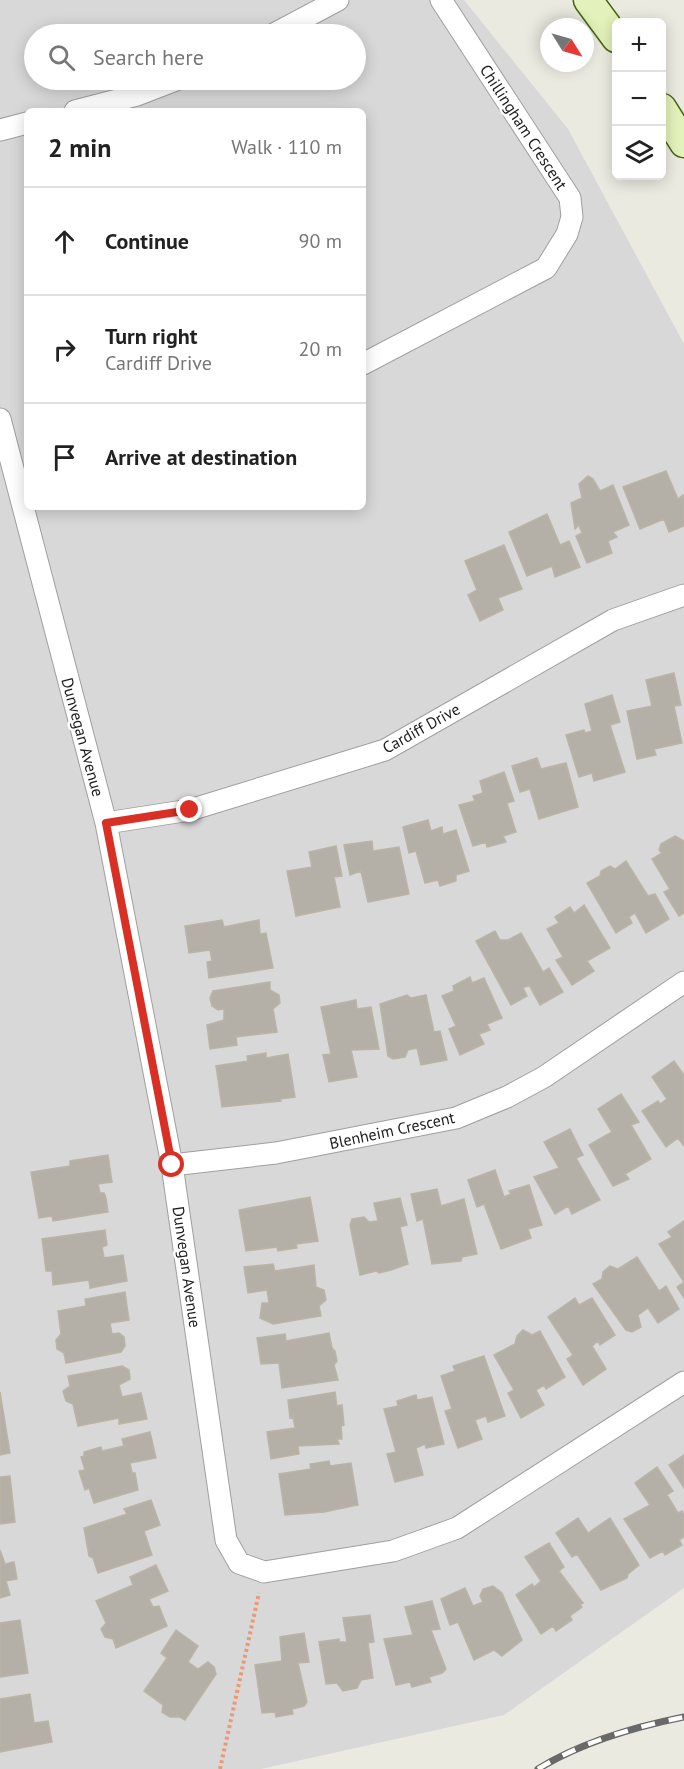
<!DOCTYPE html>
<html lang="en">
<head>
<meta charset="utf-8">
<style>
  body { margin:0; font-family:"PT Sans",sans-serif; background:#f2f2f2; color:#222 }
  .controls { position:absolute; right:18px; top:18px; display:grid; overflow:hidden; border-radius:9px; box-shadow:0 3px 15px #0003 }
  .controls button { width:54px; height:54px; display:grid; place-items:center; padding:0; border:0; border-bottom:2px solid #e0e0e0; background:#fff; color:#222; font:30px sans-serif }
  .compass { position:absolute; left:540px; top:18px; width:54px; height:54px; border-radius:50%; background:#fff; box-shadow:0 3px 15px #0003; rotate:127deg }
  .stop { position:absolute; width:18px; height:18px; margin:-14px; border:4px solid #d93025; border-radius:50%; background:#fff }
  .stop.end { background:#d93025; border-color:#fff; box-shadow:0 2px 6px #0008 }
  .list { margin:0; padding:0; list-style:none }
  h2 { display:flex; justify-content:space-between; align-items:center; height:78px; margin:0; padding:0 24px; font-size:26px }
  h2 small { font-size:20px; font-weight:400; color:#767676 }
  .list li { display:grid; grid-template-columns:39px 1fr auto; gap:18px; align-items:center; box-sizing:border-box; height:108px; padding:0 24px; border-top:2px solid #e0e0e0 }
  .list b { display:block; font-size:22px; white-space:nowrap }
  .list p { margin:0; font-size:20px; white-space:nowrap; color:#767676 }
  .list em { font-size:20px; font-style:normal; color:#767676 }
  .icon { flex:none; width:33px; height:33px; fill:none; stroke:currentColor; stroke-width:2; stroke-linecap:round; stroke-linejoin:round }
  .map { position:relative; flex:none; width:684px; height:1769px; overflow:hidden }
  .search { position:absolute; background:#fff; box-shadow:0 3px 15px #0003; left:24px; top:24px; width:342px; height:66px; display:flex; align-items:center; gap:15px; box-sizing:border-box; padding:0 21px; border-radius:33px; color:#767676; font-size:22px }
  .panel { position:absolute; background:#fff; box-shadow:0 3px 15px #0003; left:24px; top:108px; width:342px; height:402px; border-radius:9px }
  .map>svg:first-child { display:block }
  .residential { fill:#d9d8d8; fill-rule:evenodd }
  .building { fill:#b4b0a8; stroke:#bbb4a6; stroke-width:1.5 }
  .lines { fill:none; stroke-linecap:round; stroke-linejoin:round }
  .minor-casing { stroke:#9f9f9f; stroke-width:23 }
  .secondary-casing { stroke:#496310; stroke-width:31 }
  .path { stroke:#e99975; stroke-width:4; stroke-dasharray:3 3; stroke-linecap:butt }
  .minor { stroke:#fff; stroke-width:21 }
  .secondary { stroke:#e3f1ba; stroke-width:28 }
  .rail-casing { stroke:#696969; stroke-width:7 }
  .rail { stroke:#fff; stroke-width:4.5; stroke-dasharray:14; stroke-linecap:butt }
  .route { stroke:#d93025; stroke-width:8 }
  .labels { text-anchor:middle; stroke-width:5; stroke-linejoin:round; paint-order:stroke }
  .street-label { font-size:16px; fill:#1b1b1b; stroke:#fff }
</style>
</head>
<body>
<div class="map">
<svg width="684" height="1769" viewBox="0 0 684 1769">
  <rect width="100%" height="100%" fill="#ebeae1"/>
  <path class="residential" d="M0,0h464l104,129 116,215v1244l-180,127 -243,54h-261zM34,34h322v46h-322zM27,111h336v396h-336z"/>
  <path class="building" d="M666,471l12,28 5,-4 1,3v28l-15,6 -5,-13 -24,10 -17,-42z
    M588,476l5,3 7,12 13,-6 16,40 -16,7 4,5 -9,4 4,12 -25,10 -11,-27 6,-3 -3,-8 -4,4 -4,-26 11,-5 -3,-14z
    M547,514l13,31 9,-4 11,26 -25,10 -3,-11 -25,10 -18,-44z
    M504,545l18,44 -24,9 5,12 -23,11 -12,-26 9,-5 -12,-29z
    M674,673l7,32 -7,1 8,37 -28,6 2,6 -19,4 -10,-48 25,-5 -6,-26z
    M612,695l8,27 -10,3 15,47 -31,9 -2,-8 -13,4 -13,-42 18,-5 1,3 7,-2 -7,-27z
    M537,758l4,11 25,-6 12,44 -39,12 -9,-30 -10,3 -8,-26z
    M504,772l10,29 -7,2 9,29 -13,4 3,6 -19,5 -1,-5 -13,4 -14,-41 16,-4 -2,-5 10,-3 -3,-12z
    M428,820l3,11 11,-4 1,7 13,-4 13,41 -13,4v6l-16,5 -2,-6 -13,3 -9,-32 -7,2 -6,-26z
    M675,836l9,5v72l-5,3 -15,-24 6,-3 -18,-30 10,-6 -3,-3 2,-6z
    M372,841l1,10 26,-4 10,47 -41,8 -7,-31 -11,4 -6,-30z
    M336,846l6,30 -8,1 6,30 -44,9 -9,-45 25,-4 -3,-15z
    M626,861l22,35 7,-2 14,25 -23,14 -11,-20 -6,4 3,6 -16,10 -29,-50 13,-7 1,-5 9,-5 5,3z
    M584,905l26,43 -23,13 7,10 -22,14 -16,-25 7,-3 -16,-28 12,-6 -4,-6 15,-10 4,6z
    M222,920l2,7 35,-7 1,14 6,-1 7,35 -64,10 -2,-16 5,-1 -2,-11 -21,3 -4,-27z
    M495,931l5,9h8l13,-7 22,39 6,-4 14,24 -23,13 -11,-20 -6,3 4,8 -16,9 -35,-64z
    M470,977l2,6 12,-5 18,40 -15,6 3,6 -11,4 5,10 -24,11 -11,-26 7,-3 -14,-30 12,-5 -1,-5z
    M270,982v8l9,5 1,8 -7,6 4,23 -41,5 1,8 -27,4 -3,-24 17,-5v-11l-6,1 -6,-4 -2,-8 3,-7z
    M407,995l4,3 15,-3 8,37 6,-1 7,29 -26,5 -4,-17 -9,2 -3,7 -12,2 -5,-3 -8,-52z
    M356,1000l1,9 14,-2 8,42 -28,1 6,27 -28,5 -6,-27 8,-1 -10,-47z
    M266,1053v5l22,-4 7,43 -15,2 1,2 -59,6 -6,-41 32,-5 -1,-5z
    M674,1061l10,14v71l-6,-8 -12,9 -24,-36 16,-10 2,3 7,-5 -15,-22z
    M621,1094l18,28 -8,3 20,34 -26,15 4,5 -16,7 -24,-41 23,-13 -14,-23z
    M570,1129l13,26 -7,3 24,42 -28,14 -4,-8 -13,8 -21,-37 25,-9 -15,-26z
    M108,1155l4,27 -14,2 2,9h4l2,5 2,14 -55,9 -1,-5 -13,2 -8,-46 39,-6v-5z
    M495,1170l9,27 7,-3 -2,-3 20,-6 13,40 -14,4 3,9 -30,11 -17,-45 -7,3 -9,-27z
    M437,1189l4,17 23,-7 13,55 -15,3 -1,4 -29,3 -9,-45 -6,2 -6,-27z
    M310,1197l8,44 -22,3 1,4 -19,3 -1,-4 -31,4 -7,-41z
    M400,1198l7,27 -7,2 8,37 -17,6 -12,3 -3,-2 -16,4 -10,-50 2,-6 12,-2 5,5 9,-1 -4,-18z
    M684,1221v77l-7,-11 7,-5 -25,-38 13,-7 -4,-5z
    M105,1230l2,15 -5,2 2,11 19,-3 4,26 -37,7 -1,-8 -36,5 -1,-14h-6l-4,-32z
    M637,1257l22,34 7,-5 13,23 -21,14 -10,-15 -10,7 3,12 -9,5 -6,-2 -33,-46 9,-5 1,-7 7,-6 8,3z
    M273,1264l2,7 39,-6 2,22 8,3 2,10 -7,6 2,10 -48,8 -13,-6 2,-15h7l-2,-13 -19,3 -4,-26z
    M125,1292l4,28 -19,3 2,11 7,-1 5,4 1,9 -4,6 -55,11 -2,-10 -7,-4 -1,-9 5,-6 -3,-23 28,-5 -1,-7z
    M575,1298l4,7 13,-7 23,37 -15,10 -2,-4 -6,5 14,23 -23,16 -16,-26 6,-4 -25,-38z
    M523,1330l9,5 8,-4 25,46 -19,12 -2,-4 -8,5 8,15 -23,13 -13,-25 6,-3 -20,-35 21,-11 2,-8z
    M329,1333l3,15 3,3 2,10 -3,4 4,15 -56,8 -3,-25 -18,1 -4,-26 28,-4 1,7z
    M484,1356l21,60 -17,6 -2,-6 -11,4 7,19 -24,9 -13,-37 7,-2 -11,-33 14,-5 -2,-5z
    M122,1366l7,4 1,9 -11,6 3,12 19,-4 6,26 -28,5v-6l-41,8 -5,-22 -7,-3 -3,-10 7,-5 -2,-10z
    M0,1392l10,61 -10,2z
    M335,1392l2,14 5,-1 2,20 -3,1 1,13h-5l2,5 -41,2 1,8 -28,5 -4,-27 28,-4 -2,-11 -3,1 -2,-18z
    M416,1395l1,5 15,-3 12,47 -18,4 -1,-4 -9,4 7,27 -28,7 -8,-28 9,-2 -12,-43 14,-3 -1,-5z
    M150,1432l6,26 -26,5 2,10h3l3,17 -44,13 -5,-15 -4,2 -6,-19 6,-1 -4,-13 3,-1v-4l17,-5 1,4 22,-5 -2,-7z
    M684,1455v33l-15,-23z
    M329,1461l1,5 21,-3 7,42 -34,7 -39,3 -6,-41 32,-5 -1,-5z
    M657,1467l16,24 -6,4 11,18 4,-2 2,4v22l-5,3 3,5 -17,10 -2,-4 -13,7 -26,-39 26,-14 -15,-22z
    M10,1476l5,46 -15,2v-47z
    M151,1500l9,25 -16,6 8,24 -54,18 -5,-15 -4,-2 -5,-28 43,-14 -3,-5z
    M578,1518l10,15 22,-15 29,47 -11,9 -1,4 -26,12 -24,-36 -5,3 -16,-24z
    M549,1543l15,24 -5,4 24,32 -3,1 2,3 -12,9 2,4 -16,11 -3,-5 -12,8 -25,-39 16,-11 2,3 7,-6 -16,-24z
    M0,1550l5,14 9,-2 3,17 -11,2 4,14 -10,3z
    M156,1565l12,26 -19,8 4,8 6,-1 8,20 -51,22 -3,-9 -8,-2 -4,-8 5,-6 -10,-22 37,-16 -3,-8z
    M493,1586l9,7 20,47 -20,16 -8,-6 -20,10 -16,-38 -8,3 -9,-26 24,-11 8,18 10,-4 -3,-6 3,-7z
    M432,1601l8,28 -9,1 15,39 -4,4 -13,4 2,5 -19,5 -2,-5 -14,3 -12,-46 29,-4 -8,-28z
    M370,1615l4,27 -6,1 5,35 -12,2 -4,8 -14,3 -6,-8 -11,1 -7,-42 20,-3v3h8l-4,-24z
    M20,1620l8,53 -28,4v-54z
    M176,1630l22,16 -10,16 10,7 10,-7 6,5 2,7 -31,46 -9,-5 2,2h-8l-8,-5 1,-7 -19,-14 23,-33 -6,-5z
    M304,1633l5,29 -11,1 9,39 -3,4 -12,3 1,5 -17,3 -1,-5 -13,1 -7,-48 27,-4 -2,-24z
    M30,1694l4,29 14,-2 4,21 -52,10v-53z"/>
  <g class="lines">
    <g class="minor-casing">
      <path id="minor" d="M274,34l64,-34
        M75,111l62,-16 39,-15
        M0,130l27,-7
        M363,364l183,-96 21,-34 5,-17 -2,-19 -129,-198
        M0,419l106,404 66,342 54,375 13,23 25,9 129,-21 64,-23 227,-146
        M106,823l84,-13 195,-60 228,-130 71,-25
        M172,1165l104,-12 180,-35 51,-21 37,-20 140,-95"/>
    </g>
    <g class="secondary-casing">
      <path id="secondary" d="M588,0l28,38
        M662,108l22,35"/>
    </g>
    <path class="path" d="M220,1769l39,-176"/>
    <use href="#minor" class="minor"/>
    <use href="#secondary" class="secondary"/>
    <g class="rail-casing">
      <path id="rail" d="M538,1769c44,-27 96,-42 146,-52"/>
    </g>
    <use href="#rail" class="rail"/>
  </g>
  <g class="lines">
    <path class="route" d="M172,1165l-66,-342 84,-13"/>
  </g>
  <g class="labels">
    <g class="street-label">
      <text transform="translate(524 127) rotate(57)" y="6">Chillingham Crescent</text>
      <text transform="translate(421 728) rotate(-29)" y="6">Cardiff Drive</text>
      <text transform="translate(83 737) rotate(75)" y="6">Dunvegan Avenue</text>
      <text transform="translate(392 1130) rotate(-12)" y="6">Blenheim Crescent</text>
      <text transform="translate(187 1267) rotate(82)" y="6">Dunvegan Avenue</text>
    </g>
  </g>
</svg>
<div class="controls">
<button>+</button>
<button>−</button>
<button><svg class="icon" aria-label="layers" viewBox="0 0 24 24"><path d="M12 4l9 5-9 5-9-5zM3 14l9 5 9-5"/></svg></button>
</div>
<svg class="compass" viewBox="-18 -18 36 36"><path d="M0-13l5 13h-10z" fill="#e53935"/><path d="M0 13l5-13h-10z" fill="#767676"/></svg>
<div class="stop" style="left:172px;top:1165px"></div>
<div class="stop end" style="left:190px;top:810px"></div>
<div class="search"><svg class="icon" aria-label="search" viewBox="0 0 24 24"><circle cx="10" cy="10" r="6"/><path d="M15 15l6 6"/></svg>Search here</div>
<section class="panel">
<h2>2 min<small>Walk · 110 m</small></h2>
<ul class="list">
<li><svg class="icon" aria-label="ahead" viewBox="0 0 24 24"><path d="M12 20V5M6 11l6-6 6 6"/></svg><div><b>Continue</b></div><em>90 m</em></li>
<li><svg class="icon" aria-label="right" viewBox="0 0 24 24"><path d="M7 20v-9h11M14 6l5 5-5 5"/></svg><div><b>Turn right</b><p>Cardiff Drive</p></div><em>20 m</em></li>
<li><svg class="icon" aria-label="arrive" viewBox="0 0 24 24"><path d="M6 21V4h12l-3 4 3 4H6"/></svg><div><b>Arrive at destination</b></div></li>
</ul>
</section>
</div>
</body>
</html>
